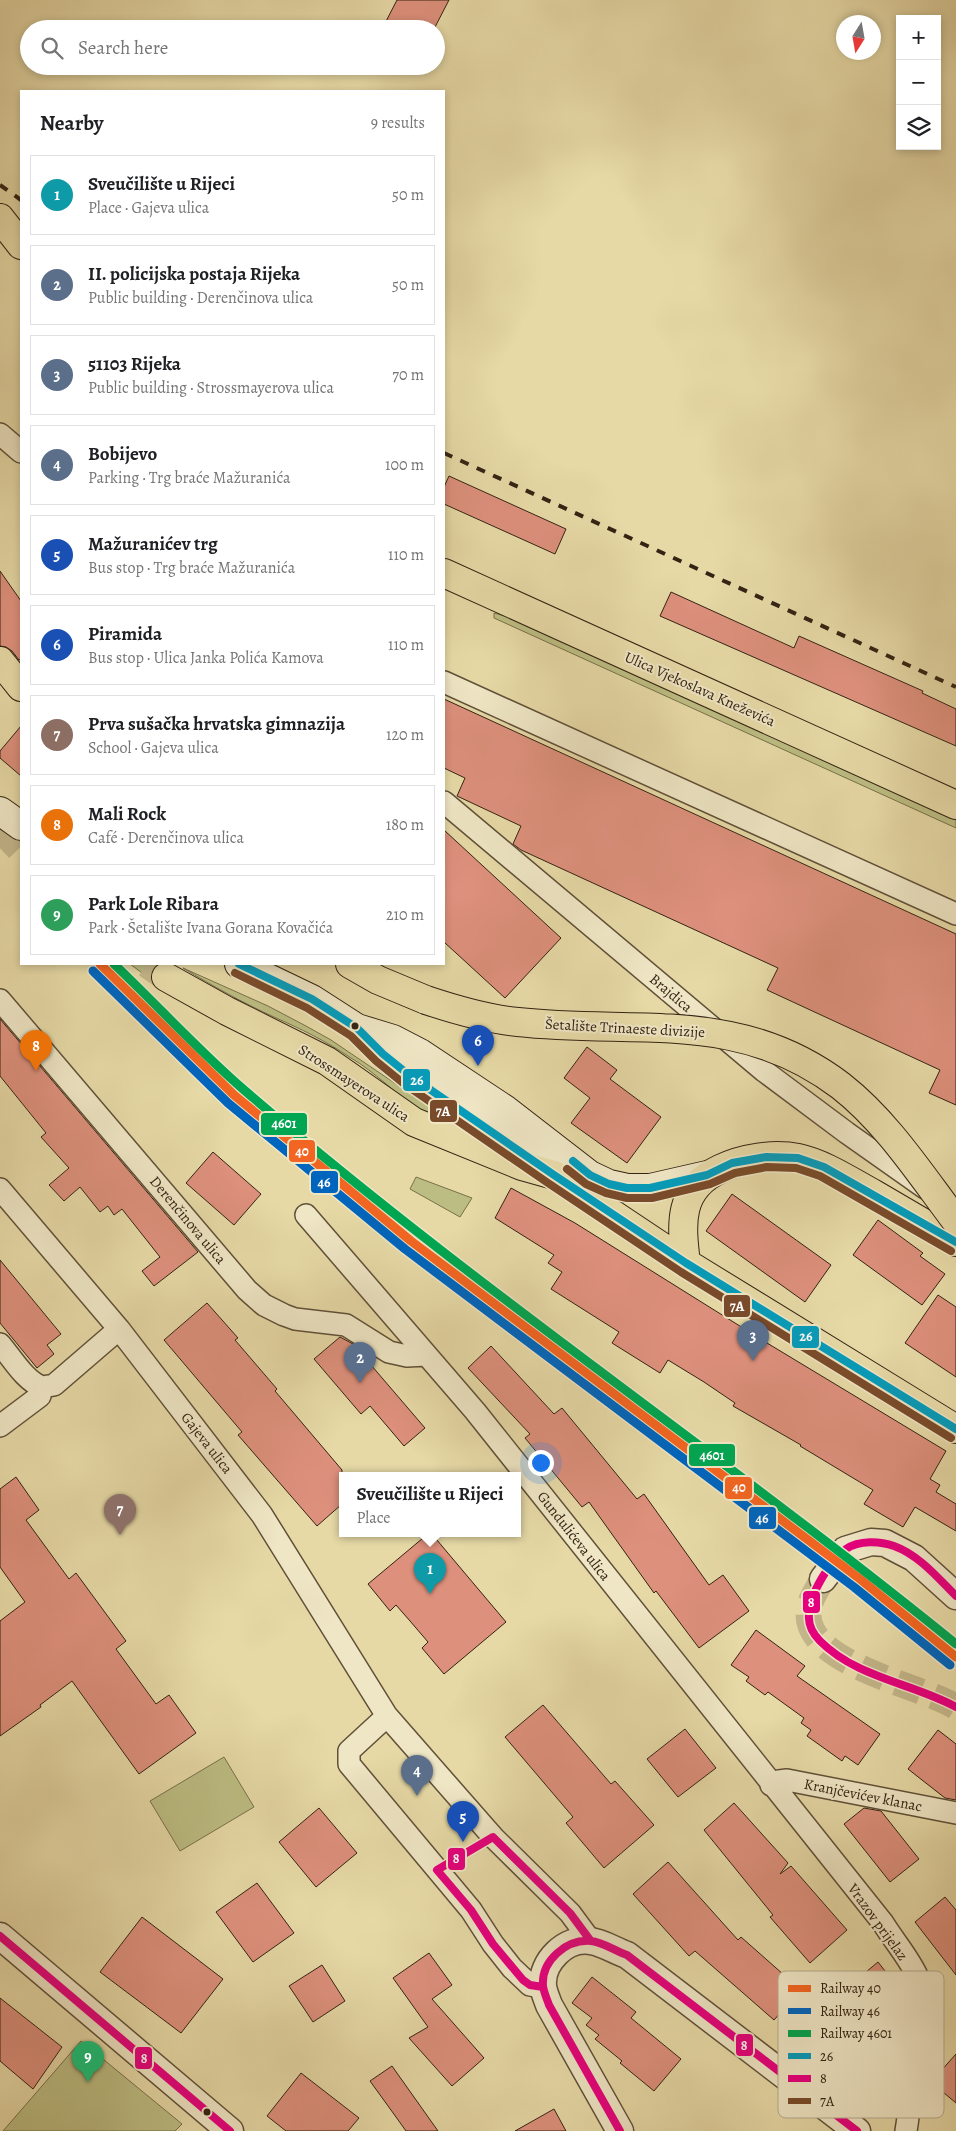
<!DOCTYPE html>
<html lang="en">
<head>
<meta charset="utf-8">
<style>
  body { margin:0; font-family:Alegreya,serif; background:#f6f6f6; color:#202124 }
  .controls { position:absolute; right:15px; top:15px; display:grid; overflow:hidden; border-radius:0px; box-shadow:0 2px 8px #0003 }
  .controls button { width:45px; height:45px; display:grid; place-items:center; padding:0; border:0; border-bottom:1px solid #e0e0e0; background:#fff; color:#202124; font:25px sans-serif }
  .compass { position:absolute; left:836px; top:15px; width:45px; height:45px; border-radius:50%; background:#fff; box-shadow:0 2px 8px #0003; rotate:191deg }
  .you { position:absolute; left:540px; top:1462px; width:18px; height:18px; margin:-12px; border:4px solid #fff; border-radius:50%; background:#1a73e8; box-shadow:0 0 0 8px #1a73e833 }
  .badge { display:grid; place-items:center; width:32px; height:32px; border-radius:50%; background:#1a73e8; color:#fff; font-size:16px; font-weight:700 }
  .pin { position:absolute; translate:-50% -41px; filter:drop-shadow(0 1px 2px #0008) }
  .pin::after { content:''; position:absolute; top:26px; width:18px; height:15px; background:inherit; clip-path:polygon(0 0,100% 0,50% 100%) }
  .popup { position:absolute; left:339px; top:1472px; width:182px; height:65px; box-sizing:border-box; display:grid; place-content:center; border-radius:0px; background:#fff; filter:drop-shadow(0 1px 4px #0005); font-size:16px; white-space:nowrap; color:#757577 }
  .popup b { font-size:19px; color:#202124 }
  .popup::after { content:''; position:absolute; left:50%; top:100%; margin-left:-10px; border:10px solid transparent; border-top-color:#fff }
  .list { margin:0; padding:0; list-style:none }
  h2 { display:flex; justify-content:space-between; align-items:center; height:65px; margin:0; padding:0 20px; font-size:21px }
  h2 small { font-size:16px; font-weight:400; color:#757577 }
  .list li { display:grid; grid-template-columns:32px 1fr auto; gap:15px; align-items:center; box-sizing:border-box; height:80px; margin:0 10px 10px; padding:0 10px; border:1px solid #e0e0e0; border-radius:0px }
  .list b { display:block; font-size:19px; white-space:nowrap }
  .list p { margin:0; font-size:16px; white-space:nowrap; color:#757577 }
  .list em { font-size:16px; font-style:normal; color:#757577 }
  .icon { flex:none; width:28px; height:28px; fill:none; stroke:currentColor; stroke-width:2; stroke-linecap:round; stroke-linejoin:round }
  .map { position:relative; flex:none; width:956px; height:2131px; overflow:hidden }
  .search { position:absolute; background:#fff; box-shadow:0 2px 8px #0003; left:20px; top:20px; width:425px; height:55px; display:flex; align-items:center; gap:12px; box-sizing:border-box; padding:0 18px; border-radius:28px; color:#757577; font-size:19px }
  .panel { position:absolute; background:#fff; box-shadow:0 2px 8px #0003; left:20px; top:90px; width:425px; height:875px; border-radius:0px }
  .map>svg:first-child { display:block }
  .green { fill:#bcbd82; stroke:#78704a }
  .building { fill:#dd907c; stroke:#332313 }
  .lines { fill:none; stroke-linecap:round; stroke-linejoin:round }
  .tertiary-tunnel { stroke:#c2b589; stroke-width:26; stroke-dasharray:26 13; stroke-linecap:butt }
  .primary-tunnel { stroke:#c2b589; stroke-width:28; stroke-dasharray:28 14; stroke-linecap:butt }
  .minor-casing { stroke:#605038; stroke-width:24 }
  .tertiary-casing { stroke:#605038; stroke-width:29 }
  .secondary-casing { stroke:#332313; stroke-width:30 }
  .primary-casing { stroke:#332313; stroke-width:30 }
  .minor { stroke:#efe6c5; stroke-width:21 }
  .tertiary { stroke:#efe6c5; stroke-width:26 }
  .secondary { stroke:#efe6c5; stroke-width:28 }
  .primary { stroke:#e6d9a6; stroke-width:28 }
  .rail { stroke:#332313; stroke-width:4; stroke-dasharray:9 9; stroke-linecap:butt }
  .primary-bridge-casing { stroke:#332313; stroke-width:30; stroke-linecap:butt }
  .primary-bridge { stroke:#e6d9a6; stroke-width:28 }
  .bus-1-casing { stroke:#efe6c5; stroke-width:11 }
  .bus-2-casing { stroke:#efe6c5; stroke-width:11 }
  .bus-3-casing { stroke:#efe6c5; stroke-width:11 }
  .bus-1 { stroke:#059cbb; stroke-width:8 }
  .bus-2 { stroke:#e5007d; stroke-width:8 }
  .bus-3 { stroke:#7a4b2a; stroke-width:8 }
  .rail-1-casing { stroke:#efe6c5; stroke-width:12 }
  .rail-2-casing { stroke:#efe6c5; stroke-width:12 }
  .rail-3-casing { stroke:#efe6c5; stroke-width:12 }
  .rail-1 { stroke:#f26522; stroke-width:9 }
  .rail-2 { stroke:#0065bd; stroke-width:9 }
  .rail-3 { stroke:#00a651; stroke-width:9 }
  .bus-dot { fill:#332313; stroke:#efe6c5; stroke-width:2 }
  .labels { text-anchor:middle; stroke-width:4; stroke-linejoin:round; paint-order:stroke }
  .street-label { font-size:15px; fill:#332313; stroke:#efe6c5 }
  .key { fill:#efe6c5; stroke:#b7ac90; stroke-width:1 }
  .key-label { font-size:14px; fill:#332313 }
  .line-badge { stroke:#efe6c5; stroke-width:2 }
  .badge-label { font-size:14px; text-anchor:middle; font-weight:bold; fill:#fff }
</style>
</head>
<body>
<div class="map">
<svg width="956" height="2131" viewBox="0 0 956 2131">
  <rect width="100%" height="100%" fill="#e6d9a6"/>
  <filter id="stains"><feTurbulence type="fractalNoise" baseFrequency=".004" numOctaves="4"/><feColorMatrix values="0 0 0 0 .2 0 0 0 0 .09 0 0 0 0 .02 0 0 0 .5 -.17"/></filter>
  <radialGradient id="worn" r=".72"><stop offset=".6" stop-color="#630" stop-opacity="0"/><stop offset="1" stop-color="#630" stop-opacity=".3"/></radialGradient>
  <path class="green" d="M494,613l21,6 441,201v8l-462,-210z
    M130,964h41l-14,20z
    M183,968l85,38 38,20 25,14 102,69 5,5v3c-22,-5 -36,-20 -53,-34 -11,-9 -22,-18 -34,-25 -25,-17 -50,-29 -77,-41 -31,-14 -61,-31 -91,-49z
    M416,1177l56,21 -12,19 -50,-28z
    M224,1757l30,50 -74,44 -30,-50z
    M81,2041l101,83 -7,7h-172z"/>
  <path class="building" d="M397,0h52l-15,29h-52z
    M449,476l117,53 -11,25 -111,-50v-17z
    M0,571l21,30v58l-2,1 -7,-9 -6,-4 -6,-1z
    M671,592l123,56 5,-12 124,55 -1,2 34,16v37l-296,-130z
    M444,699l512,235v171l-27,-12 11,-23 -173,-80 11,-22 -257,-118 -8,-6 8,-18 -64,-30 8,-18 -21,-10z
    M21,726v50l-21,-18v-7z
    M444,830l117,108 -56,60 -61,-56z
    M0,1019l198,233 -44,34 -12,-15 18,-14 -38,-48 -8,6 -6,-9 -8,6 -20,-25 -16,14 -15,-16 20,-17 -28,-31 5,-4 -46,-57z
    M587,1047l30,23 -7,9 51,38 -34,46 -56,-40 19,-25 -26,-20z
    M213,1152l48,42 -27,31 -48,-42z
    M511,1188l64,35 192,120 179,108 -16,28 10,6 -4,7 20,12v27l-41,-24 -12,20 -39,-23 9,-14 -73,-44 1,-1 -68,-39 2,-3 -31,-21 -36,-22 -8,13 -48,-30 7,-11 -68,-43 11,-17 -14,-9 6,-8 -59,-37z
    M732,1194l99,71 -26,37 -99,-71z
    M878,1220l45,33 -3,3 25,18 -23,31 -69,-50z
    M0,1260l61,74 -14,11 7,9 -17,14 -37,-45z
    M938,1295l18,12v70l-51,-34z
    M207,1303l31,35 -3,2 42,49 -2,2 67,79v34l-25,22 -79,-91 4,-3 -78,-92z
    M340,1337l13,7 72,84 -21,18 -34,-40 -9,8 -47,-55z
    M491,1346l63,68 8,-6 75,91 7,-5 65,91 14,-10 26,36 -50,37 -43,-57 -2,2 -65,-91 -7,5 -57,-69 5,-4 -62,-66z
    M16,1477l23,33 -13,10 43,59 7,-6 50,68 -10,8 40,55 13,-9 27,38 -57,41 -67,-93 -32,24 1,2 -41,29v-115l25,-19 -25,-35v-78z
    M429,1533h2l75,89 -62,52 -22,-26 6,-6 -18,-21 -14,-16 -6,6 -22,-27z
    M756,1630l49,36 -8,10 83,58 -22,31 -13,-9 -3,5 -35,-25 4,-6 -10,-7 3,-5 -36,-26 -3,3 -19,-14 3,-4 -18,-12z
    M543,1705l68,79 4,-3 39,44 -50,43 -38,-45 7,-6 -68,-80z
    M685,1729l31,39 -38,29 -31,-38z
    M938,1730l18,14v56l-11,-2 -37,-29z
    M734,1803l54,60 -8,11 11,-8 56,64 -37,33 -40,-46 3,-2 -69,-85z
    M319,1808l38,45 -41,34 -37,-45z
    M864,1808l17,3 38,48 -29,23 -46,-58z
    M668,1862l70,78 3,-3 60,53 -27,30 -79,-69 -6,5 -56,-62z
    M257,1883l37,50 -41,29 -37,-50z
    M945,1897l11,13v65l-41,-53z
    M142,1917l81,62 -42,54 -81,-61z
    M429,1953l23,32 -20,14 52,59 -32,28 -43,-48 19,-11 -35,-49z
    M878,1962l26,33 -18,14 -26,-32z
    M322,1965l23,36 -32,21 -24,-36z
    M592,1977l44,35 -5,6 50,41 -27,32 -34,-28 2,-2 -27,-22 4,-4 -13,-10 6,-7 -20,-15z
    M0,1998l62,49 -29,42 -33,-28z
    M841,2014l13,10 7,-7 20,16 -5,6 16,12 -29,37 -50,-40z
    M956,2054v49l-25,-21z
    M392,2066l46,65h-32l-10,-14 -26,-36z
    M301,2073l58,45 -11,13h-62l-19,-15z
    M554,2109l12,22h-51z"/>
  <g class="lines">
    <path class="tertiary-tunnel" d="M823,1579c-5,9 -13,20 -14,30 -9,55 113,76 147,98"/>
    <path class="primary-tunnel" d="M0,828l21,22
      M147,964l19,13"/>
    <g class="minor-casing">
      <path id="minor" d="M0,434l21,18
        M444,682l512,232
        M444,802l320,269 83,62 78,55
        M0,1000l247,290 17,15 20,10 11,4 51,6 43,27 18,4 19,-1
        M0,1189l119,140 143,186 125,201 106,121 77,76 20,27
        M306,1215l169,196 408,512c11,18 27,36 35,55 11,27 -1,61 -5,88 -3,21 -3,43 -7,65
        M0,1344c12,14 25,37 42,43
        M0,1426l40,-30 2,-9 12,-2 65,-56
        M387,1716l-38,35v13l122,146 22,34 19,24 18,17 13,2
        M771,1785l8,-4 8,-1 169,33"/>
    </g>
    <g class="tertiary-casing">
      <path id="tertiary" d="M823,1579l22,-29 26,-8 14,1 29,15 42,38
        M0,1936l230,195
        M620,2131l-71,-126c-2,-6 -5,-12 -6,-19 -2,-24 23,-49 47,-45 12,1 25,10 37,14l230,176"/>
    </g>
    <g class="secondary-casing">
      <path id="secondary" d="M0,811l21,15
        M239,964l73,35 45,29 26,26 26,21 139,96
        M357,1028l36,11 27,14 86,57 84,65 19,9 18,4h23l57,-13"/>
    </g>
    <g class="primary-casing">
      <path id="primary" d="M0,218l21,27
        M444,573l512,232
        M0,661l21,26
        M350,964l28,16 48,20
        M166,977l61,34 100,50 87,61 108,44 32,9 132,88 270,166
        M686,1263c-5,-40 -8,-74 34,-94 22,-11 54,-16 78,-11 27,6 52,23 76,36 27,16 55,32 82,48"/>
    </g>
    <use href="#minor" class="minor"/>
    <use href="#tertiary" class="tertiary"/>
    <use href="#secondary" class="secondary"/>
    <use href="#primary" class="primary"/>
    <path class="rail" d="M0,185l21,15
      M444,453l512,234"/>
    <g class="primary-bridge-casing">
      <path id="primary-bridge" d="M426,1000c30,10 60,19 92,22 117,13 221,-14 323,64 46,36 80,89 115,135"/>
    </g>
    <use href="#primary-bridge" class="primary-bridge"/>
    <g class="bus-1-casing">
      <path id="bus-1" d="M239,964l73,35 45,29 26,26 26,21 145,100 132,88 270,166
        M573,1161l17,14 19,9 18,4h23l57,-13 25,-12 34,-6 32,1 26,9 132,75"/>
    </g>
    <g class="bus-2-casing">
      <path id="bus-2" d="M956,1596c-18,-18 -37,-41 -62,-50 -14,-5 -35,-6 -48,3 -15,10 -37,46 -37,65 -1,10 4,20 11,27 37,37 92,42 136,66
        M0,1936l230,195
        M543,1987l-13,-2 -7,-5 -30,-36 -22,-34 -34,-40 56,-33 77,76 20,27
        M620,2131l-71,-126c-2,-6 -5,-12 -6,-19 -2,-25 23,-47 48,-45 12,1 24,10 36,14l230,176"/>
    </g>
    <g class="bus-3-casing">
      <path id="bus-3" d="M235,973l72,35 44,28 25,25 27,22 145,100 133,89 270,166
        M567,1169l19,15 20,9 21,5h25l58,-14 25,-11 32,-6 29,1 24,8 131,75"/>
    </g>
    <use href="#bus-1" class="bus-1"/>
    <use href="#bus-2" class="bus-2"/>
    <use href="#bus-3" class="bus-3"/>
    <g class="rail-1-casing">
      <path id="rail-1" d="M100,964l134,131 177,146 449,338 96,78"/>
    </g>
    <g class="rail-2-casing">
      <path id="rail-2" d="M93,971l135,132 177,146 449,338 96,78"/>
    </g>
    <g class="rail-3-casing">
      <path id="rail-3" d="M114,964c43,41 84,86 129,125 228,197 479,365 713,555"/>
    </g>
    <use href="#rail-1" class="rail-1"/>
    <use href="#rail-2" class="rail-2"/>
    <use href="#rail-3" class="rail-3"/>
  </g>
  <g class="bus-dot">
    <circle cx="355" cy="1026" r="4.5"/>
    <circle cx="207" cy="2112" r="4.5"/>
  </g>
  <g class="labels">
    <g class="street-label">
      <text transform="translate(700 689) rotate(24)" y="5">Ulica Vjekoslava Kneževića</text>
      <text transform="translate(671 993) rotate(40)" y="5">Brajdica</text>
      <text transform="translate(625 1028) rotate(3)" y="5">Šetalište Trinaeste divizije</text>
      <text transform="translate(354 1083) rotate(33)" y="5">Strossmayerova ulica</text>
      <text transform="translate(188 1220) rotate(50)" y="5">Derenčinova ulica</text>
      <text transform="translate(207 1443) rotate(52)" y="5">Gajeva ulica</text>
      <text transform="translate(574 1536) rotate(52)" y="5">Gundulićeva ulica</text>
      <text transform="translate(863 1795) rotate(11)" y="5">Kranjčevićev klanac</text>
      <text transform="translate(878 1922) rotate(54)" y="5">Vrazov prijelaz</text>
    </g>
  </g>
  <rect x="778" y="1971" width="166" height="147" rx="8" class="key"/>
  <rect x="788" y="1985" width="23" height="7" fill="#f26522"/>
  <rect x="788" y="2008" width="23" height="6" fill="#0065bd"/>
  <rect x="788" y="2030" width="23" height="7" fill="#00a651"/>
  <rect x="788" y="2053" width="23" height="6" fill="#059cbb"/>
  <rect x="788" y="2075" width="23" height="7" fill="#e5007d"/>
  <rect x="788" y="2098" width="23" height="6" fill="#7a4b2a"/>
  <g class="key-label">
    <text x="820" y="1993">Railway 40</text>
    <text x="820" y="2016">Railway 46</text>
    <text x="820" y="2038">Railway 4601</text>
    <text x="820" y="2061">26</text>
    <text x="820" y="2083">8</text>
    <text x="820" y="2106">7A</text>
  </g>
  <g class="line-badge">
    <rect x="402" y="1068" width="29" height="24" rx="5" fill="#059cbb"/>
    <rect x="429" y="1099" width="29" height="24" rx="5" fill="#7a4b2a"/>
    <rect x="260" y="1112" width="48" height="24" rx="5" fill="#00a651"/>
    <rect x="288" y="1139" width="28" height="24" rx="5" fill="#f26522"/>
    <rect x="310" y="1170" width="29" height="24" rx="5" fill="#0065bd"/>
    <rect x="723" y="1294" width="28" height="24" rx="5" fill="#7a4b2a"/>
    <rect x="791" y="1325" width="29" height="24" rx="5" fill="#059cbb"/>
    <rect x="688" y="1443" width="48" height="24" rx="5" fill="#00a651"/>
    <rect x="724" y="1476" width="29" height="24" rx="5" fill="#f26522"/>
    <rect x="748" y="1506" width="29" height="24" rx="5" fill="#0065bd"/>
    <rect x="802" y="1590" width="19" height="24" rx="5" fill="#e5007d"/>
    <rect x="447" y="1847" width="19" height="24" rx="5" fill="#e5007d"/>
    <rect x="735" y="2033" width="19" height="24" rx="5" fill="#e5007d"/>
    <rect x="134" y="2046" width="19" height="24" rx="5" fill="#e5007d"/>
  </g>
  <g class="badge-label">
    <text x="417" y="1085">26</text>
    <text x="443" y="1116">7A</text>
    <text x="284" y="1128">4601</text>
    <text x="302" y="1156">40</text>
    <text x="324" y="1187">46</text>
    <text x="737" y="1311">7A</text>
    <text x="806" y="1341">26</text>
    <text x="712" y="1460">4601</text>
    <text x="739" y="1492">40</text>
    <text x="762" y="1523">46</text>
    <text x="811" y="1607">8</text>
    <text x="456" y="1863">8</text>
    <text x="744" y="2050">8</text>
    <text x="144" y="2063">8</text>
  </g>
  <rect width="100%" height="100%" filter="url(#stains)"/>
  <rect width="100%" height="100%" fill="url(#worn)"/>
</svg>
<div class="controls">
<button>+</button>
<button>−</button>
<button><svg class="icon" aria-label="layers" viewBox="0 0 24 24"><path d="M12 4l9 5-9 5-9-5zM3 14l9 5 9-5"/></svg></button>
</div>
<svg class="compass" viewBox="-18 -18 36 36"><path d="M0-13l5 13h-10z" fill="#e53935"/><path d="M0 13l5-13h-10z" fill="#757577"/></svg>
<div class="you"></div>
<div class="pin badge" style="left:430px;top:1594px;background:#0f9aa8">1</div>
<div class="popup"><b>Sveučilište u Rijeci</b>Place</div>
<div class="pin badge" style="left:360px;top:1383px;background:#5c6f8a">2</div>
<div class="pin badge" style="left:753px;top:1361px;background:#5c6f8a">3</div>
<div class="pin badge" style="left:417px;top:1796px;background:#5c6f8a">4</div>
<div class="pin badge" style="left:463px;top:1842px;background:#1a4fb4">5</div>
<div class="pin badge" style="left:478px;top:1066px;background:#1a4fb4">6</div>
<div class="pin badge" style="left:120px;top:1535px;background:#8d6e63">7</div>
<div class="pin badge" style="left:36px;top:1071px;background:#e8710a">8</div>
<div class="pin badge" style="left:88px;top:2082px;background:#2e9e5b">9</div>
<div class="search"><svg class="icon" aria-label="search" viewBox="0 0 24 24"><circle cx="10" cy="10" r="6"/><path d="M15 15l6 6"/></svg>Search here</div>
<section class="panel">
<h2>Nearby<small>9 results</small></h2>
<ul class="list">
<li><span class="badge" style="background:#0f9aa8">1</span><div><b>Sveučilište u Rijeci</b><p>Place · Gajeva ulica</p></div><em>50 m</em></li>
<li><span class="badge" style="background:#5c6f8a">2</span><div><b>II. policijska postaja Rijeka</b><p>Public building · Derenčinova ulica</p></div><em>50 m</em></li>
<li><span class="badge" style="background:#5c6f8a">3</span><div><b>51103 Rijeka</b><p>Public building · Strossmayerova ulica</p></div><em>70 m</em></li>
<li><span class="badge" style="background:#5c6f8a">4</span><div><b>Bobijevo</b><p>Parking · Trg braće Mažuranića</p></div><em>100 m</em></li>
<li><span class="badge" style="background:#1a4fb4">5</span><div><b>Mažuranićev trg</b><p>Bus stop · Trg braće Mažuranića</p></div><em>110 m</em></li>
<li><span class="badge" style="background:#1a4fb4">6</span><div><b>Piramida</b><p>Bus stop · Ulica Janka Polića Kamova</p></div><em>110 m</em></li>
<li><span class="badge" style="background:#8d6e63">7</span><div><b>Prva sušačka hrvatska gimnazija</b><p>School · Gajeva ulica</p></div><em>120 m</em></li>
<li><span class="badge" style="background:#e8710a">8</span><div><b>Mali Rock</b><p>Café · Derenčinova ulica</p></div><em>180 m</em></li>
<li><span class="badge" style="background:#2e9e5b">9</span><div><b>Park Lole Ribara</b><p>Park · Šetalište Ivana Gorana Kovačića</p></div><em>210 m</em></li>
</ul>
</section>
</div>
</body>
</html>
